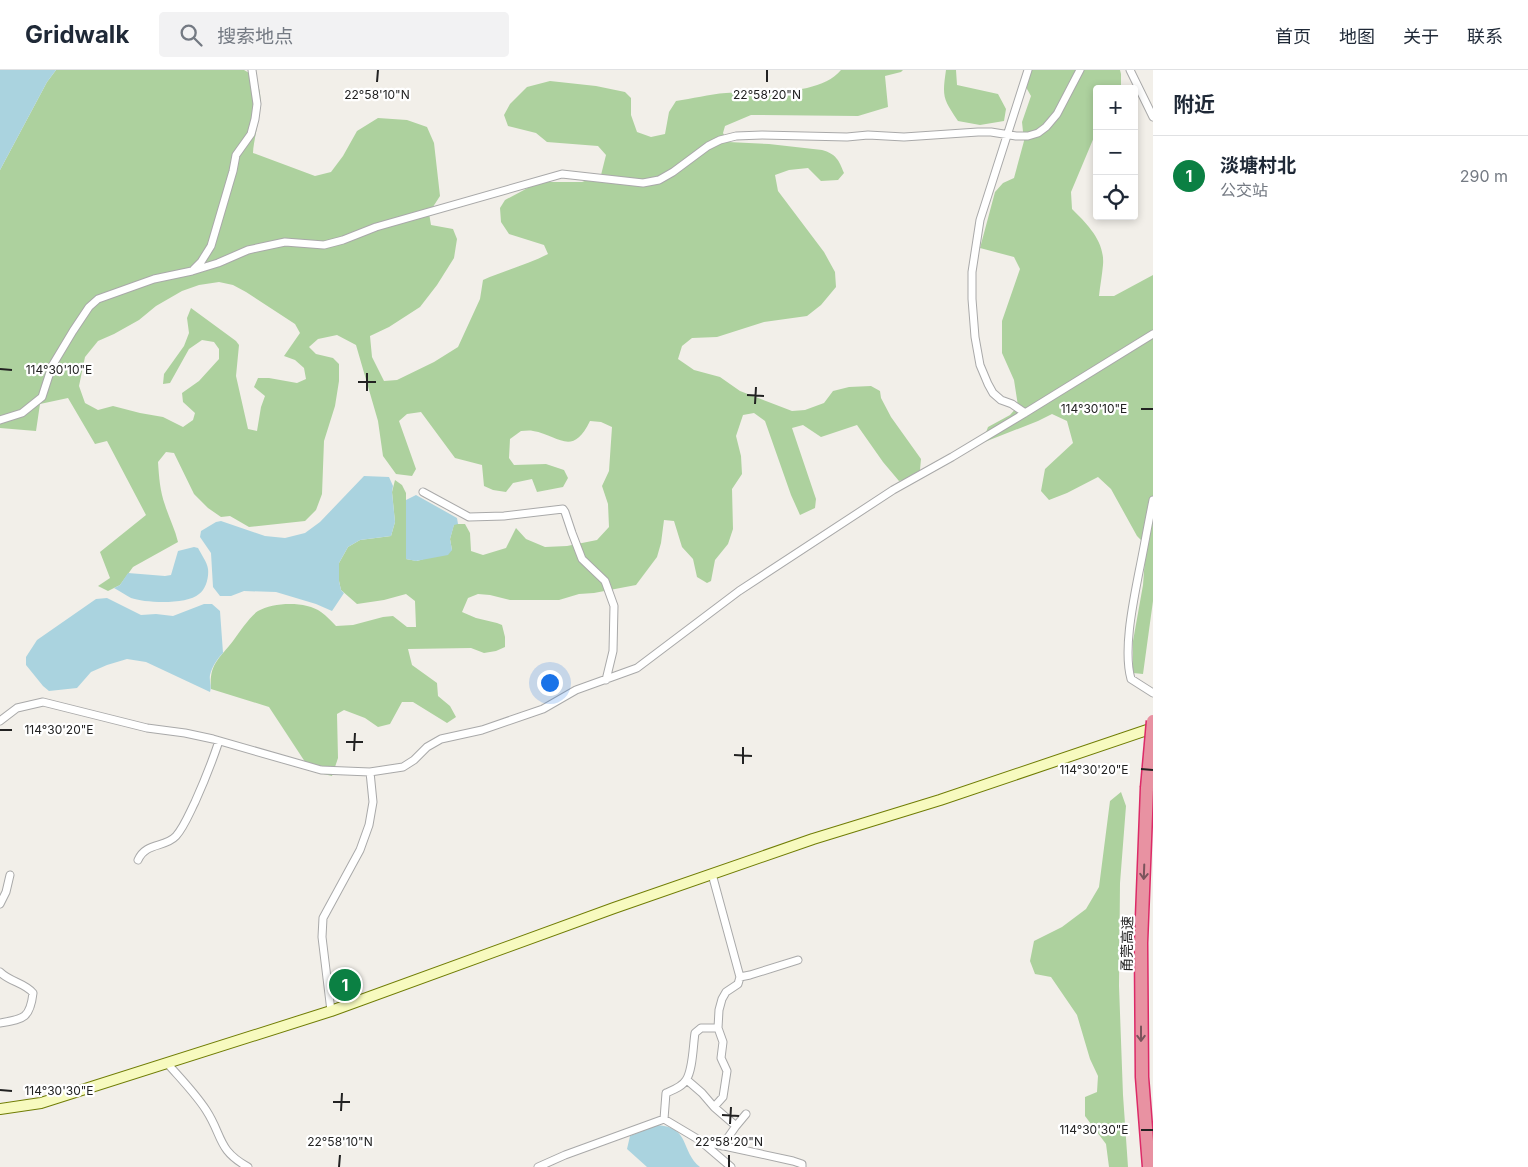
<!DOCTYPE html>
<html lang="zh">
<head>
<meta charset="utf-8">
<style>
  body { margin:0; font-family:Inter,"Noto Sans SC",sans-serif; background:#f2f2f3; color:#1f2937 }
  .controls { position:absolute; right:15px; top:15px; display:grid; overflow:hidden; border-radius:5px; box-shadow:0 2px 8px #0003 }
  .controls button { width:45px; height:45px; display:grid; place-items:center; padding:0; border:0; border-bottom:1px solid #e0e1e3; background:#fff; color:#1f2937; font:25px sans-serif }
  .you { position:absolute; left:549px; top:612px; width:18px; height:18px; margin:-12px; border:4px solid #fff; border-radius:50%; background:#1a73e8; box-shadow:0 0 0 8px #1a73e833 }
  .badge { display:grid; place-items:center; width:32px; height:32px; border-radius:50%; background:#0b8043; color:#fff; font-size:16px; font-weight:700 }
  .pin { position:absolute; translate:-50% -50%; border:2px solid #fff; box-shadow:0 1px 5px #0006 }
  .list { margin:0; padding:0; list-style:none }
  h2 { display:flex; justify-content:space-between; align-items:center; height:65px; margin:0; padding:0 20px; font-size:21px }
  h2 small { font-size:16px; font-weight:400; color:#747a83 }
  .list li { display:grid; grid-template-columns:32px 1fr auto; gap:15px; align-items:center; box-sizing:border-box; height:80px; padding:0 20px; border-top:1px solid #e0e1e3 }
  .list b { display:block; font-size:19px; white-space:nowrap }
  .list p { margin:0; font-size:16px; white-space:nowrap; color:#747a83 }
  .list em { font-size:16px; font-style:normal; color:#747a83 }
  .icon { flex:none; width:28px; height:28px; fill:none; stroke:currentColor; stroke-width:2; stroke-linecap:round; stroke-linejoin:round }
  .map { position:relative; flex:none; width:1153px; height:1097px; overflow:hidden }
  header { display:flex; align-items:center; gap:30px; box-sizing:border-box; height:70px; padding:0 25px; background:#fff; border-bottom:1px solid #e0e1e3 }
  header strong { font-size:24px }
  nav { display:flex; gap:28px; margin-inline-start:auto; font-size:18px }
  .search { width:350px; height:45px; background:#f2f2f3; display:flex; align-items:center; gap:12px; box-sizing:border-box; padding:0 18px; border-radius:5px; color:#747a83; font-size:19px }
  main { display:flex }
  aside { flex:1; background:#fff }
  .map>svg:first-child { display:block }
  .forest { fill:#add19e; fill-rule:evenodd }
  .water { fill:#aad3df }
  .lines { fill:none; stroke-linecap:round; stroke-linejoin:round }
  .street-casing { stroke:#a9a9a9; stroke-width:9 }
  .secondary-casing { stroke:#707d05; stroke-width:12 }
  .highway-casing { stroke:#dc2a67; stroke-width:15 }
  .street { stroke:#fff; stroke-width:7 }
  .secondary { stroke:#f7fabf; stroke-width:10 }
  .highway { stroke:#e892a2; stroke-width:12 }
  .highway-bridge-casing { stroke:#dc2a67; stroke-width:15; stroke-linecap:butt }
  .highway-bridge { stroke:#e892a2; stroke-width:12 }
  .oneway { stroke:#7b545c }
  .ticks { fill:none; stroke:#222; stroke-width:2 }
  .labels { text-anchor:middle; stroke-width:4.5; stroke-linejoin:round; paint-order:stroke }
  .street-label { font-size:14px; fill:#222; stroke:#fff }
  .ticks-label { font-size:12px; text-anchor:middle; fill:#222; stroke:#fff; stroke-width:4.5; stroke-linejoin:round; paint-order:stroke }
</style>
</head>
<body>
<header>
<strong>Gridwalk</strong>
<div class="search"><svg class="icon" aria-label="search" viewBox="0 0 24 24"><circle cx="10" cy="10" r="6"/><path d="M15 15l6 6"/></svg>搜索地点</div>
<nav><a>首页</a><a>地图</a><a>关于</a><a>联系</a></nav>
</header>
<main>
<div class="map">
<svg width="1153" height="1097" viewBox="0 0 1153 1097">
  <rect width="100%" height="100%" fill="#f2efe9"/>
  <path class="forest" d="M56,0h188c30,15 10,58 9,83l62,23 16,-4 12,-16 14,-25 21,-13 29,2 20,7 7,16 6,53 -11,17 2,12 22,4 4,10 -3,19 -17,27 -17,22 -31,20 -19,9 2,21 12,24 13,-1 37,-18 24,-15 22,-48 3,-19c22,-10 44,-15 65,-26l-4,-9 -35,-11 -8,-12 -1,-14 5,-8 34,-18h43l19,-7 5,-20 -8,-9 -51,-4 -11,-9 -28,-7 -4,-11 6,-11 17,-17 23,-6 46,5 29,6 6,6v17l6,17 14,5 14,-3 4,-22 7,-11c16,-2 33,-7 50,-8 33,-2 93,4 115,-23h62l-2,2 -16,4 3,31 -30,9 -107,-1 -26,11 -2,7 5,9 41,2 53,6c14,4 17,10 22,23l-6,7 -17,1 -13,-13 -19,2 -14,5 3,16 46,61 11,20 1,15 -15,18 -14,11 -43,6 -47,15 -25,1 -10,8 -4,13 16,11 26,7 20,14 52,20 13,-1 19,-7 9,-12 16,-4 22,-1 9,5 1,7 10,19 30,42 -1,11 -9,8 -12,3 -16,-19 -26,-37 -36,12 -18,-12 -11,3 24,71 -1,9 -15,7 -9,-20 -26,-74 -11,-8 -11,2 -7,21 5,20 1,18 -10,15 1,40 -5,15 -13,16 -4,21 -4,2 -10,-6 -4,-18 -11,-12 -8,-26 -10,-1 -3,23 -4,14 -21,28 -42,8 -15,1 -20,6h-49l-20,-5 -12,-1 -10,4 -6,14 14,6 21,5 5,2 3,12v10l-9,4 -12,2 -13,-5 -63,1 4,16 25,18 1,13 12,10 6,11 -9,6 -34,-21h-11l-12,22 -12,3 -13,-9 -21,-8 -7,4 1,44 -6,18 -21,-5 -42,-64 -58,-18c-2,-25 8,-30 22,-48 5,-7 18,-26 25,-30 16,-9 48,-10 63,1 6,4 10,9 15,14l17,-1 30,-8 10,-1 14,11h9l-1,-26 -9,-7 -22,6 -27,4 -16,-14 -2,-9v-18l9,-16 12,-7 31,-4 4,-14 -3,-30 3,-12 7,5 4,8v66l11,2 35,-11 -2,-11 4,-15h11l5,9 1,18 12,4 23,-7 10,-20 10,11 19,8 22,-1 30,-6 12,-13 -1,-23 -6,-18 7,-15 3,-44 -11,-5 -11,-1c-18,37 -31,14 -57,10 -4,-1 -8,0 -12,0l-11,8 -1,19 5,7 32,-1 18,6 4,8 -5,9 -26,5 -5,-13 -19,4 -7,9 -13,-2 -9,-4 -2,-21 -27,-7 -34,-46 -14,2 -8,7 17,48 -4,7 -16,-2 -13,-18 -5,-35 -22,-76 -19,-10 -19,4 -9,8 7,7 17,4 6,6v17l-4,25 -11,35 -2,53 -6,16 -11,11 -56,6 -19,-11 -9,1 -13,-9 -14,-14 -20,-41 -8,-1 -8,10c1,15 2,29 7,43 4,13 10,24 13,37l-45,25 -13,18 -12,6 -10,-5 12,-8 -10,-26 46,-37 -39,-74 -12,3 -27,-46 -28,6 -4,27 -36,-3v-258l47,-88zM219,212l14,3 13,7 49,32 5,9 -16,23 11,4 9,8 2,11 -9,4 -28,-5h-11l-4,9 11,9 -4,11 -4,24 -9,-2 -12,-53 3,-31 -3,-4 -45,-33 -4,10 2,15 -5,13 -20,28 -1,10 7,-1 19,-34 13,-9 12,2 5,7v10l-20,22 -17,12 1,9 12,11 -2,7 -10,7 -20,-10 -23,-4 -27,-7 -15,4 -13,-7 -6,-17 6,-29 13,-16 16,-7 25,-14 17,-14 26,-15 17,-6z
    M946,0h10l1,15 41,9 8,15 -2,12 -24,4 -22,-4c-15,-22 -16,-24 -12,-51z
    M1025,0h95l1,4v15h-24v41l-26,62 1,17c15,15 33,32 31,56 -1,11 -3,21 -4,31h15l39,-21v326l-10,73 -10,-1v-32l10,-56 3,-40 -9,-9 -26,-47 -13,-12 -31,16 -18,7 -8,-9 4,-22 28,-26 -6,-22 -15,-7 -14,7 -56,22 6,-16 22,-12 8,-9 -4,-26 -12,-27v-32l18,-52 -6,-12 -34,-9 15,-56 8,-9 11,-5 10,-37 -2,-19 9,-26 -4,-7z
    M1121,722l5,14 -6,77 -1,103 4,109 5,72h-19l-3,-23 -21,-28v-19l12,-5 1,-16 -8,-17 -13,-44 -26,-38 -16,-3 -5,-13 4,-20 28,-14 24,-18 13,-22 11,-86z"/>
  <path class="water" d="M0,0h56l-9,12 -47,88z
    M364,406l25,1 4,9 -1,6 3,30 -4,14 -31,4 -12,7 -9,16v18l2,9 3,3 -12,18 -16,-7 -40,-12 -32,-1 -13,5h-11l-7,-9 -2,-34 -11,-16 1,-6 15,-9 5,-1 44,15 20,2 20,-5 15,-11z
    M416,425l41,23 1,6 -4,1 -4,14 2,11 -4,5 -32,6 -10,-2v-59z
    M194,477l4,1c3,6 9,14 10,21 1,8 -2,20 -9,25 -12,11 -54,9 -68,4 -6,-3 -11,-7 -17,-10l6,-3 8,-12 37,3 6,-1 7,-24z
    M107,528l34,17 15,-1 17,2 31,-12h8l8,7 3,42c-6,6 -11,14 -13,22 -1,6 2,11 0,17l-64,-30 -19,-3 -20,6 -16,7 -14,16 -28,3 -6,-5 -17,-21v-8l11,-17 59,-41z
    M657,1055c34,2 23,26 43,42h-53l-20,-18 3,-13z"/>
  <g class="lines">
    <g class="street-casing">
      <path id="street" d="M1130,0l23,47
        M194,199l7,-7 10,-16 22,-75 3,-16 15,-21 4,-15 2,-15 -5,-34
        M1025,343l-13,-9 -11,-4 -8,-7 -5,-9 -8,-19 -5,-28 -3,-38v-27l8,-52 48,-150
        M0,350l22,-7 20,-16 10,-31 21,-35 16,-24 9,-8 56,-20 38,-8 26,-8 30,-13 37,-8 39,3 19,-5 33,-13 186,-53 81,9 16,-3 14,-8 35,-26 12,-6 16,-4 26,-1 85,2 21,-2 36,2 74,-5h13l25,4h12l10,-3 8,-6 11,-13 23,-44
        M423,422l46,25 35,-1 59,-7 2,3 7,21 10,26 23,22 9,25 -1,45 -7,29
        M1153,430c-5,24 -9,48 -14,72 -6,31 -16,78 -8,107l22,14
        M0,651l17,-13 26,-6 104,26 38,5 28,6 108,31 49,2 3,30 -4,23 -9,25 -37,68 -1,19 9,74
        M370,702l33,-5 11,-7 13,-13 14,-8 41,-9 61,-21 33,-19 61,-22 102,-77 154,-101 59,-33 73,-44 128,-79
        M138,790c8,-18 27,-12 38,-24 8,-9 13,-22 19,-34 9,-20 17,-40 24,-61
        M712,804l28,103 -2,7 -12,8 -4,7 -3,11 -1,18 5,14 -2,16 6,13 -4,26 -9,10 22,19
        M0,834l6,-12 4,-17
        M0,902c10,10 25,11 33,21 -3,26 -10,26 -33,30
        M740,907l10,-2 48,-15
        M167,993c13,15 28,30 39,47 17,26 11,40 42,57
        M687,1010l15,13 12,14
        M664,1049l2,-26c7,-3 16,-6 20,-13 7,-10 7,-35 9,-47l6,-5h17
        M703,1073l28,24
        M722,1076l14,-20 10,-12
        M538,1097l27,-12 99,-36 37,22 92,20 9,3v3"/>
    </g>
    <g class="secondary-casing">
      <path id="secondary" d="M0,1039l41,-6 290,-92 283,-103 199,-69 127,-39 213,-72"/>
    </g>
    <g class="highway-casing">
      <path id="highway" d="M1147,718l-6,155 1,134 7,90"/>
    </g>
    <use href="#street" class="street"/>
    <use href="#secondary" class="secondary"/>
    <use href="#highway" class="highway"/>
    <g class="highway-bridge-casing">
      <path id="highway-bridge" d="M1147,718l6,-67"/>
    </g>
    <use href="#highway-bridge" class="highway-bridge"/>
  </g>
  <defs><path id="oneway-shaft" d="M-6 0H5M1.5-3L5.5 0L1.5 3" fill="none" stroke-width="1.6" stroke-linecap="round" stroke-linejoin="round" transform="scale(1.25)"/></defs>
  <g class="oneway">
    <use href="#oneway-shaft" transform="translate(1144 802) rotate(92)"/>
    <use href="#oneway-shaft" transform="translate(1141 964) rotate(90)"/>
  </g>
  <path class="ticks" d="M377,12l1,-12M767,12v-12M0,299l12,1M358,312h18M367,321v-18M747,325l17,1M755,334l1,-17M1141,339h12M0,660h12M346,672h17M354,681l1,-18M734,685l18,1M743,694v-17M1141,699l12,1M0,1020l12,1M333,1032h17M341,1041l1,-18M722,1045l17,1M730,1054l1,-17M1141,1060h12M339,1097l1,-12M729,1097v-12"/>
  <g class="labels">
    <g class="street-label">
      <text transform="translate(1127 874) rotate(-89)" y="5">甬莞高速</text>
    </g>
  </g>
  <g class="ticks-label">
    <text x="377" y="29">22°58'10"N</text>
    <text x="767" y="29">22°58'20"N</text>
    <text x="59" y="304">114°30'10"E</text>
    <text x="1094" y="343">114°30'10"E</text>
    <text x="59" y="664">114°30'20"E</text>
    <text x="1094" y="704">114°30'20"E</text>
    <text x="59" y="1025">114°30'30"E</text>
    <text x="1094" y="1064">114°30'30"E</text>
    <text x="340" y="1076">22°58'10"N</text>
    <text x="729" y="1076">22°58'20"N</text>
  </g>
</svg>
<div class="controls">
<button>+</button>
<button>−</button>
<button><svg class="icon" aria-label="locate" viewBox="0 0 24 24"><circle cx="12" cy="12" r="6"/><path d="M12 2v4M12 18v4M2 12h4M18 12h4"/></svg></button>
</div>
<div class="you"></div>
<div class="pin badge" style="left:345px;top:915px">1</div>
</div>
<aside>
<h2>附近<small></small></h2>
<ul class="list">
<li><span class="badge">1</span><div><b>淡塘村北</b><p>公交站</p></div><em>290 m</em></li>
</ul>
</aside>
</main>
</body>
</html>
